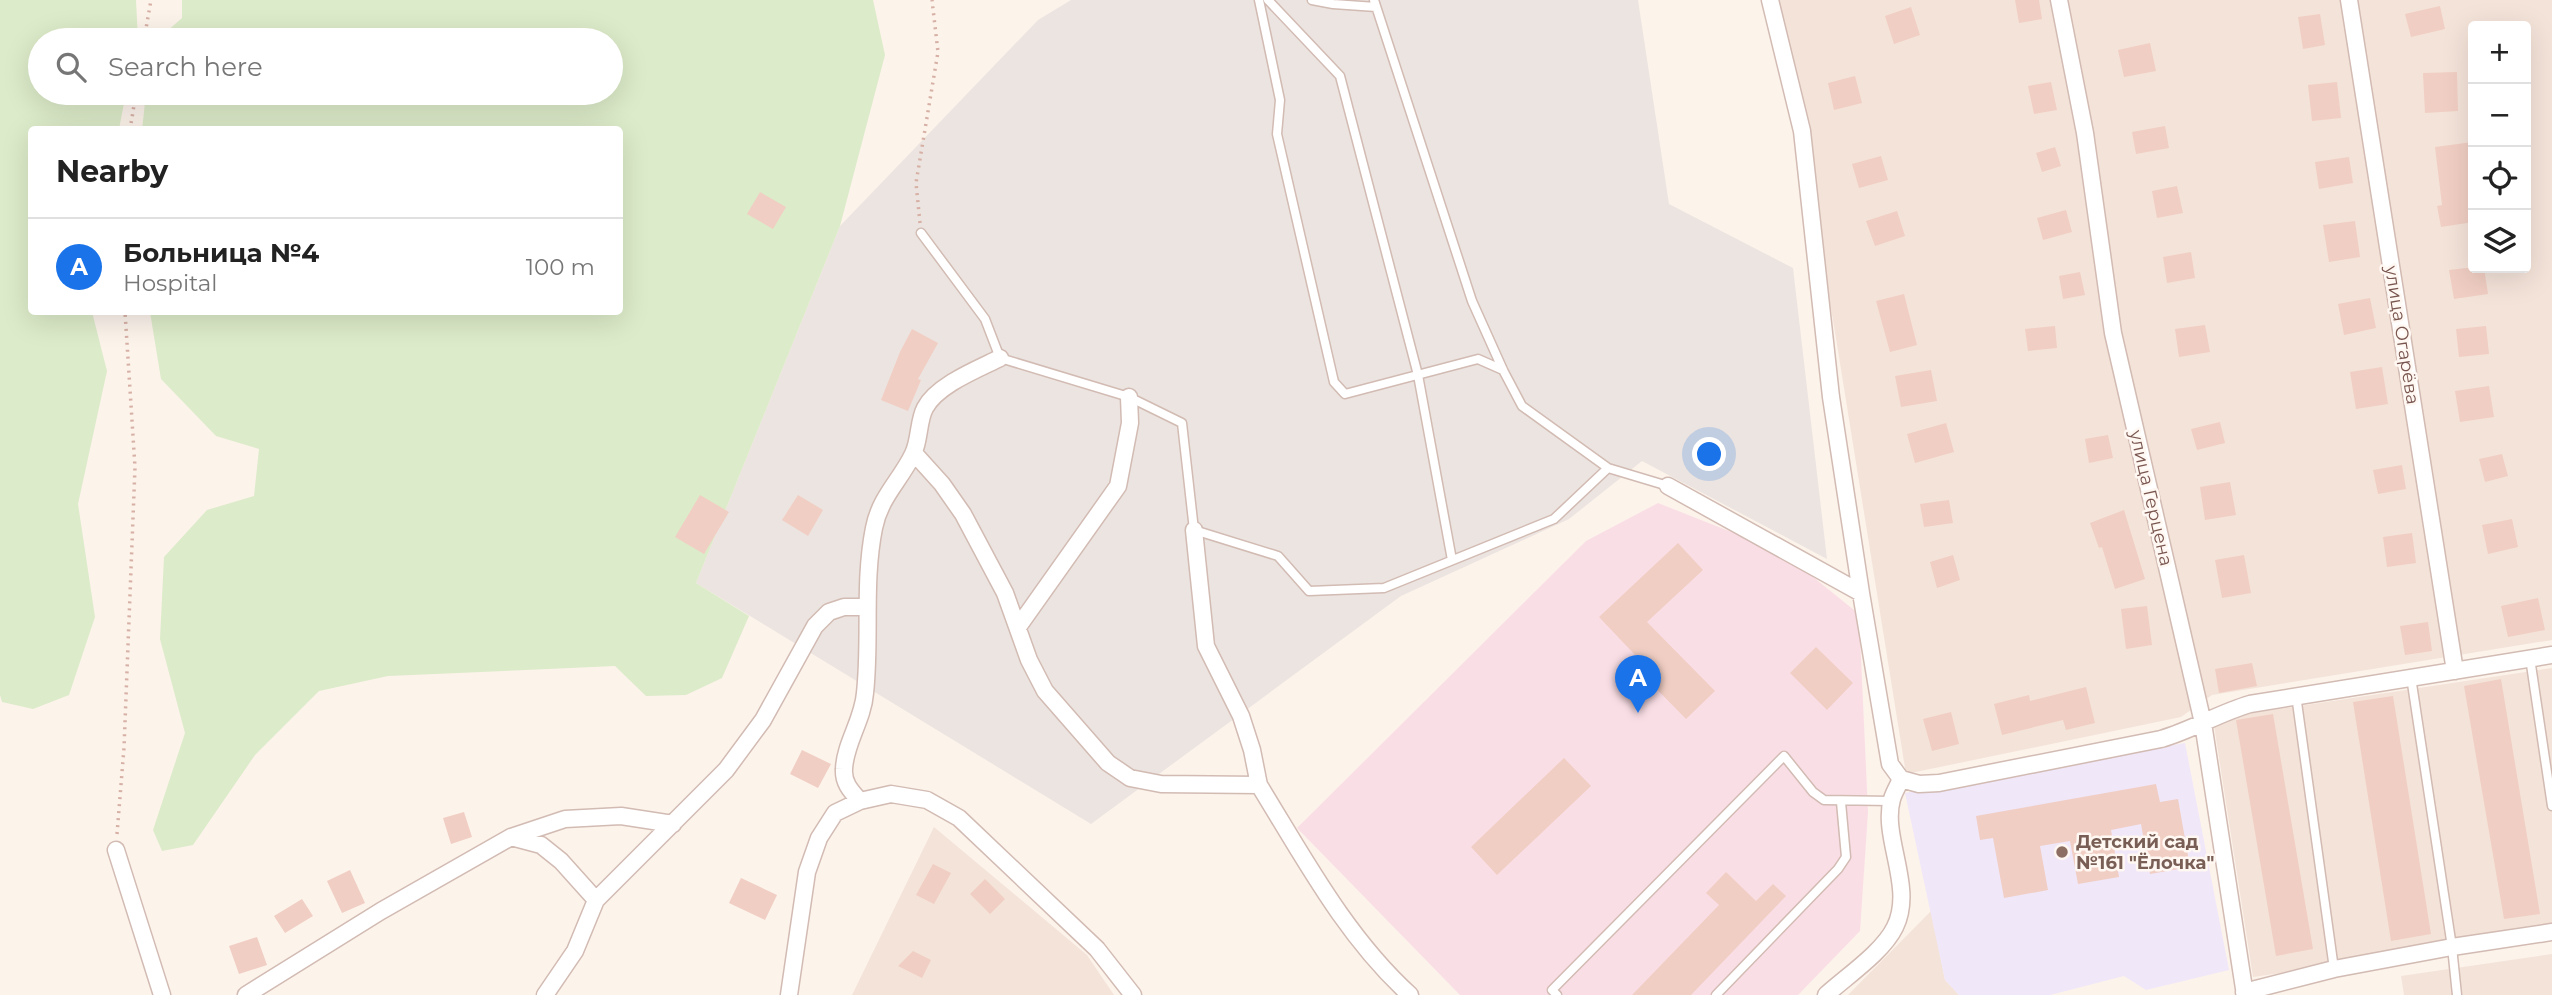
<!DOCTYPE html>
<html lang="en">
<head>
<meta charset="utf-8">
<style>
  body { margin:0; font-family:Montserrat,sans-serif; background:#f2f2f2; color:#222 }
  .controls { position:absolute; right:21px; top:21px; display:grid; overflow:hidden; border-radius:7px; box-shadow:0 7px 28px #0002 }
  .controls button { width:63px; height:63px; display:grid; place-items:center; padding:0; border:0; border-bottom:2px solid #e0e0e0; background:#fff; color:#222; font:35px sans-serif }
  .you { position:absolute; left:1710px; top:455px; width:24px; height:24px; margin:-18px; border:5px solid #fff; border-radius:50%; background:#1a73e8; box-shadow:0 0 0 10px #1a73e833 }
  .badge { display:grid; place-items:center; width:46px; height:46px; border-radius:50%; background:#1a73e8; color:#fff; font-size:23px; font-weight:700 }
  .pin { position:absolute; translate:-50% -58px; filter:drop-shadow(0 2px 4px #0008) }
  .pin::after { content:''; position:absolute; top:37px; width:24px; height:21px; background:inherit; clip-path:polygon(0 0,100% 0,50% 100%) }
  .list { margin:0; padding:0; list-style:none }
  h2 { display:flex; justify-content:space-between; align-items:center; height:91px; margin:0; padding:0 28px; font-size:30px }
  h2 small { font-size:23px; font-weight:400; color:#767676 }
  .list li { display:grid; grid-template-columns:46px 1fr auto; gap:21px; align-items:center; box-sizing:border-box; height:98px; padding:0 28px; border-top:2px solid #e0e0e0 }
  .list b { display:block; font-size:26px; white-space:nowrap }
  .list p { margin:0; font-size:23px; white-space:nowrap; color:#767676 }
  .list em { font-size:23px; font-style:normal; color:#767676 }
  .icon { flex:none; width:38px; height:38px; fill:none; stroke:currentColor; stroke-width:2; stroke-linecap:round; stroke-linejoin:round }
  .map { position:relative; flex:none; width:2552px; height:995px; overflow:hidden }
  .search { position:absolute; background:#fff; box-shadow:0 7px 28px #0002; left:28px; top:28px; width:595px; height:77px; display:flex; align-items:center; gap:18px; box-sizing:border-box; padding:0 24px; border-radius:38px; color:#767676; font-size:26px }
  .panel { position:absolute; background:#fff; box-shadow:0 7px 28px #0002; left:28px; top:126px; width:595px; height:189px; border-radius:7px }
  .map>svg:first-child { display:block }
  .residential { fill:#f4e3d9; fill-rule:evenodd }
  .industrial { fill:#ece4e0 }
  .education { fill:#f0e7f9 }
  .medical { fill:#fadee6 }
  .green { fill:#dcebc9 }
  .building { fill:#f1cec3 }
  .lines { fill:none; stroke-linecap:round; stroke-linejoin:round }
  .service-casing { stroke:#d2bbb3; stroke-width:11 }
  .minor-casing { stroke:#d2bbb3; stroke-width:19 }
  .path { stroke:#d7b0a5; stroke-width:3.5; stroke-dasharray:2 5; stroke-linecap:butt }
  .service { stroke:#fff; stroke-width:8 }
  .minor { stroke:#fff; stroke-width:16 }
  .education-dot { fill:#8d6e63; stroke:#fff7f2; stroke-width:2.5 }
  .labels { text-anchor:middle; stroke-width:5; stroke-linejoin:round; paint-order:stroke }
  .street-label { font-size:18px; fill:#78554e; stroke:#fff7f2 }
  .education-label { font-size:18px; font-weight:bold; fill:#785e54; stroke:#fff7f2; text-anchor:start }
</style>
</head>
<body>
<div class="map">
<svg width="2552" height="995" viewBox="0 0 2552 995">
  <rect width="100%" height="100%" fill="#fcf3eb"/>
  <path class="residential" d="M1778,0h774v640l-340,55 -31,22 -275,57 -71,-442zM2473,26h53v242h-53z
    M2552,668v267l-299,42 -40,-258z
    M934,827l153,128 27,40h-262z
    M1931,911l14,69 14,15h-111z
    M2552,954v41h-148l-3,-19z"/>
  <path class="industrial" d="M1071,0h567l31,204 124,64 34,291 -185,-98 -73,58 -168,77 -310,228 -395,-241 144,-357 198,-206z"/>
  <path class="education" d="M2185,743l44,227 -83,20 -22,-14 -74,19h-91l-14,-15 -40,-187z"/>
  <path class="medical" d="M1658,503l124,49 77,62 9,198 -8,119 -62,64h-338l-163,-167 289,-287z"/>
  <path class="green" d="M0,0h136l2,40h-98v53h86l-7,36 -87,1v182h60l15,59 -29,133 17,113 -26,78 -36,14 -31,-7 -2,-7z
    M182,0h691l12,55 -45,171 -144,357 53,33 -27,62 -36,17 -40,1 -31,-30 -227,10 -69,15 -64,64 -62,90 -31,6 -9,-21 32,-97 -25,-94 4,-82 43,-47 47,-14 5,-47 -43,-13 -55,-57 -11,-67h470v-182h-478l4,-37h465v-53h-454l25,-22z"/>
  <path class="building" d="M2015,0h24l3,19 -23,4z
    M2440,6l5,23 -34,8 -6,-23z
    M1911,7l9,28 -26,9 -9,-28z
    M2320,14l5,31 -22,4 -5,-32z
    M2150,43l6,28 -32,6 -6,-27z
    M2457,72l1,39 -33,2 -2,-40z
    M1855,76l7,27 -28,7 -6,-27z
    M2051,82l6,28 -23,4 -6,-28z
    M2337,82l4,36 -29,3 -4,-36z
    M2165,126l4,22 -33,6 -4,-22z
    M2473,142v80l-32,5 -4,-21 5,-1 -7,-58z
    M2055,147l6,19 -19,6 -6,-19z
    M1881,156l7,24 -29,8 -7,-24z
    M2349,157l4,26 -34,6 -4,-27z
    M2177,186l6,27 -26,5 -5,-27z
    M760,192l26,15 -13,22 -26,-15z
    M2066,210l6,22 -29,8 -6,-22z
    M1897,211l8,25 -30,10 -9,-25z
    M2355,221l5,36 -31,5 -6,-37z
    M2191,252l4,26 -28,5 -4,-26z
    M2466,268h18l4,26 -34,5 -5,-29z
    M2080,272l5,23 -22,4 -4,-23z
    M1904,294l13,51 -27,7 -14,-51z
    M2370,298l6,30 -32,7 -6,-31z
    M2205,325l5,27 -31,5 -4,-28z
    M2055,326l2,22 -29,3 -3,-22z
    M2486,326l3,28 -30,3 -3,-28z
    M912,329l26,14 -20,36 3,1 -13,31 -27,-11 19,-48z
    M2382,367l6,37 -32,5 -6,-37z
    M1931,370l6,31 -36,6 -6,-31z
    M2489,386l5,31 -34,5 -5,-31z
    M2220,422l5,21 -28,7 -6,-21z
    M1946,423l8,29 -39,11 -8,-29z
    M2108,435l5,23 -24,5 -4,-24z
    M2502,454l6,22 -23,6 -6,-23z
    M2402,465l4,24 -28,5 -5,-24z
    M2230,482l6,33 -31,5 -5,-33z
    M700,495l29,17 -25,42 -29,-17z
    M798,495l25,15 -15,26 -26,-16z
    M1949,500l4,23 -29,4 -4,-23z
    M2124,510l21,69 -30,10 -13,-42 -3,1 -9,-25z
    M2512,519l6,28 -30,7 -6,-29z
    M2412,533l4,30 -29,4 -4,-30z
    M1678,543l25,27 -56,52 68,69 -29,28 -55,-56 6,-6 -38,-40z
    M1953,555l7,25 -23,8 -7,-26z
    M2244,555l7,38 -29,5 -7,-38z
    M2538,598l7,32 -37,7 -7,-31z
    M2147,606l5,39 -26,4 -5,-40z
    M2428,622l4,29 -27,4 -5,-29z
    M1816,647l37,36 -26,27 -37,-37z
    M2252,663l5,23 -38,7 -4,-24z
    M2501,679l39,235 -36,5 -40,-233z
    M2086,687l9,36 -29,7 -3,-10 -61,15 -8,-31 35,-9 1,6z
    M2393,696l38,238 -40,7 -38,-239z
    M1951,712l8,32 -27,7 -9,-32z
    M2273,714l40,235 -37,7 -40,-236z
    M802,750l29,14 -13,24 -28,-14z
    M1564,758l27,28 -94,89 -26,-28z
    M2156,784l4,18 18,-3 12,68 -40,7 -9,-50 -30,6 8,47 -41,7 -8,-43 -30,5 8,44 -44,8 -11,-60 -13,2 -4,-24z
    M464,812l8,25 -21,7 -8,-26z
    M933,864l18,9 -17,31 -18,-9z
    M350,870l15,33 -23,10 -15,-32z
    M1726,872l30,29 17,-17 13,12 -95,99h-59l87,-90 -13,-12z
    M741,878l36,17 -12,25 -36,-17z
    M985,879l20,20 -15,15 -20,-20z
    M302,899l11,17 -28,17 -11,-17z
    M257,937l10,28 -28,9 -10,-28z
    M913,951l18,9 -9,18 -24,-12z"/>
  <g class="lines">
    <g class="service-casing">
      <path id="service" d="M1259,0l21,100 -3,34 57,248 11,12 133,-35 25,11
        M1268,0l72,76 78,299 34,185
        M1312,0l21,4 43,3
        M1374,0l98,301 31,69 19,36 86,62
        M921,233l64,86 15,39 129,39 53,26 12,107 84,26 31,35 75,-3 170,-69 54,-51 60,18
        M2530,658l22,148
        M2411,677l41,270 5,48
        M2296,695l38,274
        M1557,995l-5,-5 232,-234 29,36 11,8 67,1
        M1716,995l122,-126 8,-12 -5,-55"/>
    </g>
    <g class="minor-casing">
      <path id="minor" d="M1770,0l32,131 29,266 30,196
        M2059,0l26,133 28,200 90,390 42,272
        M2349,0l106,671
        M914,453l28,31 21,30 42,79 24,67 16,31 63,72 22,15 31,6 98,1c45,73 87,152 151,210
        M1668,486l193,107 29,171 11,15 18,5 20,-1 222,-44c31,-9 58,-26 89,-35l302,-49
        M1194,530l12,116 35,70 11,34 7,35
        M1018,627l100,-141 12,-63 -1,-26
        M860,801c-9,-10 -17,-18 -16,-32 1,-26 19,-49 21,-76 6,-55 -2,-110 9,-165 6,-31 26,-47 39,-74 7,-14 5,-33 12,-46 12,-23 53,-39 75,-50
        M511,837l30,8 20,16 35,39
        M116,850l46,145
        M2244,992l90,-23 118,-22 100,-15
        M246,995l135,-84 130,-74 54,-18 56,-3 52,8
        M545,995l30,-44 21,-51 130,-130 37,-50 52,-94 14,-14 15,-5h23
        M789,995l18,-123 12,-34 16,-25 25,-12 31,-7 36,6 32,18 138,131 36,46
        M1826,995c21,-19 57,-43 69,-68 20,-40 -14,-90 -3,-128 2,-7 6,-13 9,-20"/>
    </g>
    <path class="path" d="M144,40l7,-40
      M130,130l6,-37
      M920,223l-4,-40 22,-131 -6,-52
      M117,834l7,-86 11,-281 -10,-155"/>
    <use href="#service" class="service"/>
    <use href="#minor" class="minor"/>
  </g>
  <circle class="education-dot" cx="2062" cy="852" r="7"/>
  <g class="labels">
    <g class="street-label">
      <text transform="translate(2402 335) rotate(81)" y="6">улица Огарёва</text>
      <text transform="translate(2151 498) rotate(77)" y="6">улица Герцена</text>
    </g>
    <g class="education-label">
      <text x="2076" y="848">Детский сад<tspan x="2076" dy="21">№161 "Ёлочка"</tspan></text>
    </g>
  </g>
</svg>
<div class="controls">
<button>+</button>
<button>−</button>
<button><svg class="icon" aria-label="locate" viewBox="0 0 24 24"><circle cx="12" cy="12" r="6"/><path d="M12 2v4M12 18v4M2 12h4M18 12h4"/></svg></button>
<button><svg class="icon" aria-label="layers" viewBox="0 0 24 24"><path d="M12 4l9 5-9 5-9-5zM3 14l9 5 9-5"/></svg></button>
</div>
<div class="you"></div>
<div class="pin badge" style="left:1638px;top:713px">A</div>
<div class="search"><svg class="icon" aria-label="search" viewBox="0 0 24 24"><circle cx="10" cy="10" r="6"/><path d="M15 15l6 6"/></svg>Search here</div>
<section class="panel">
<h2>Nearby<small></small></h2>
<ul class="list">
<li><span class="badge">A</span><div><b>Больница №4</b><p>Hospital</p></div><em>100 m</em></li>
</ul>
</section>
</div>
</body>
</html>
